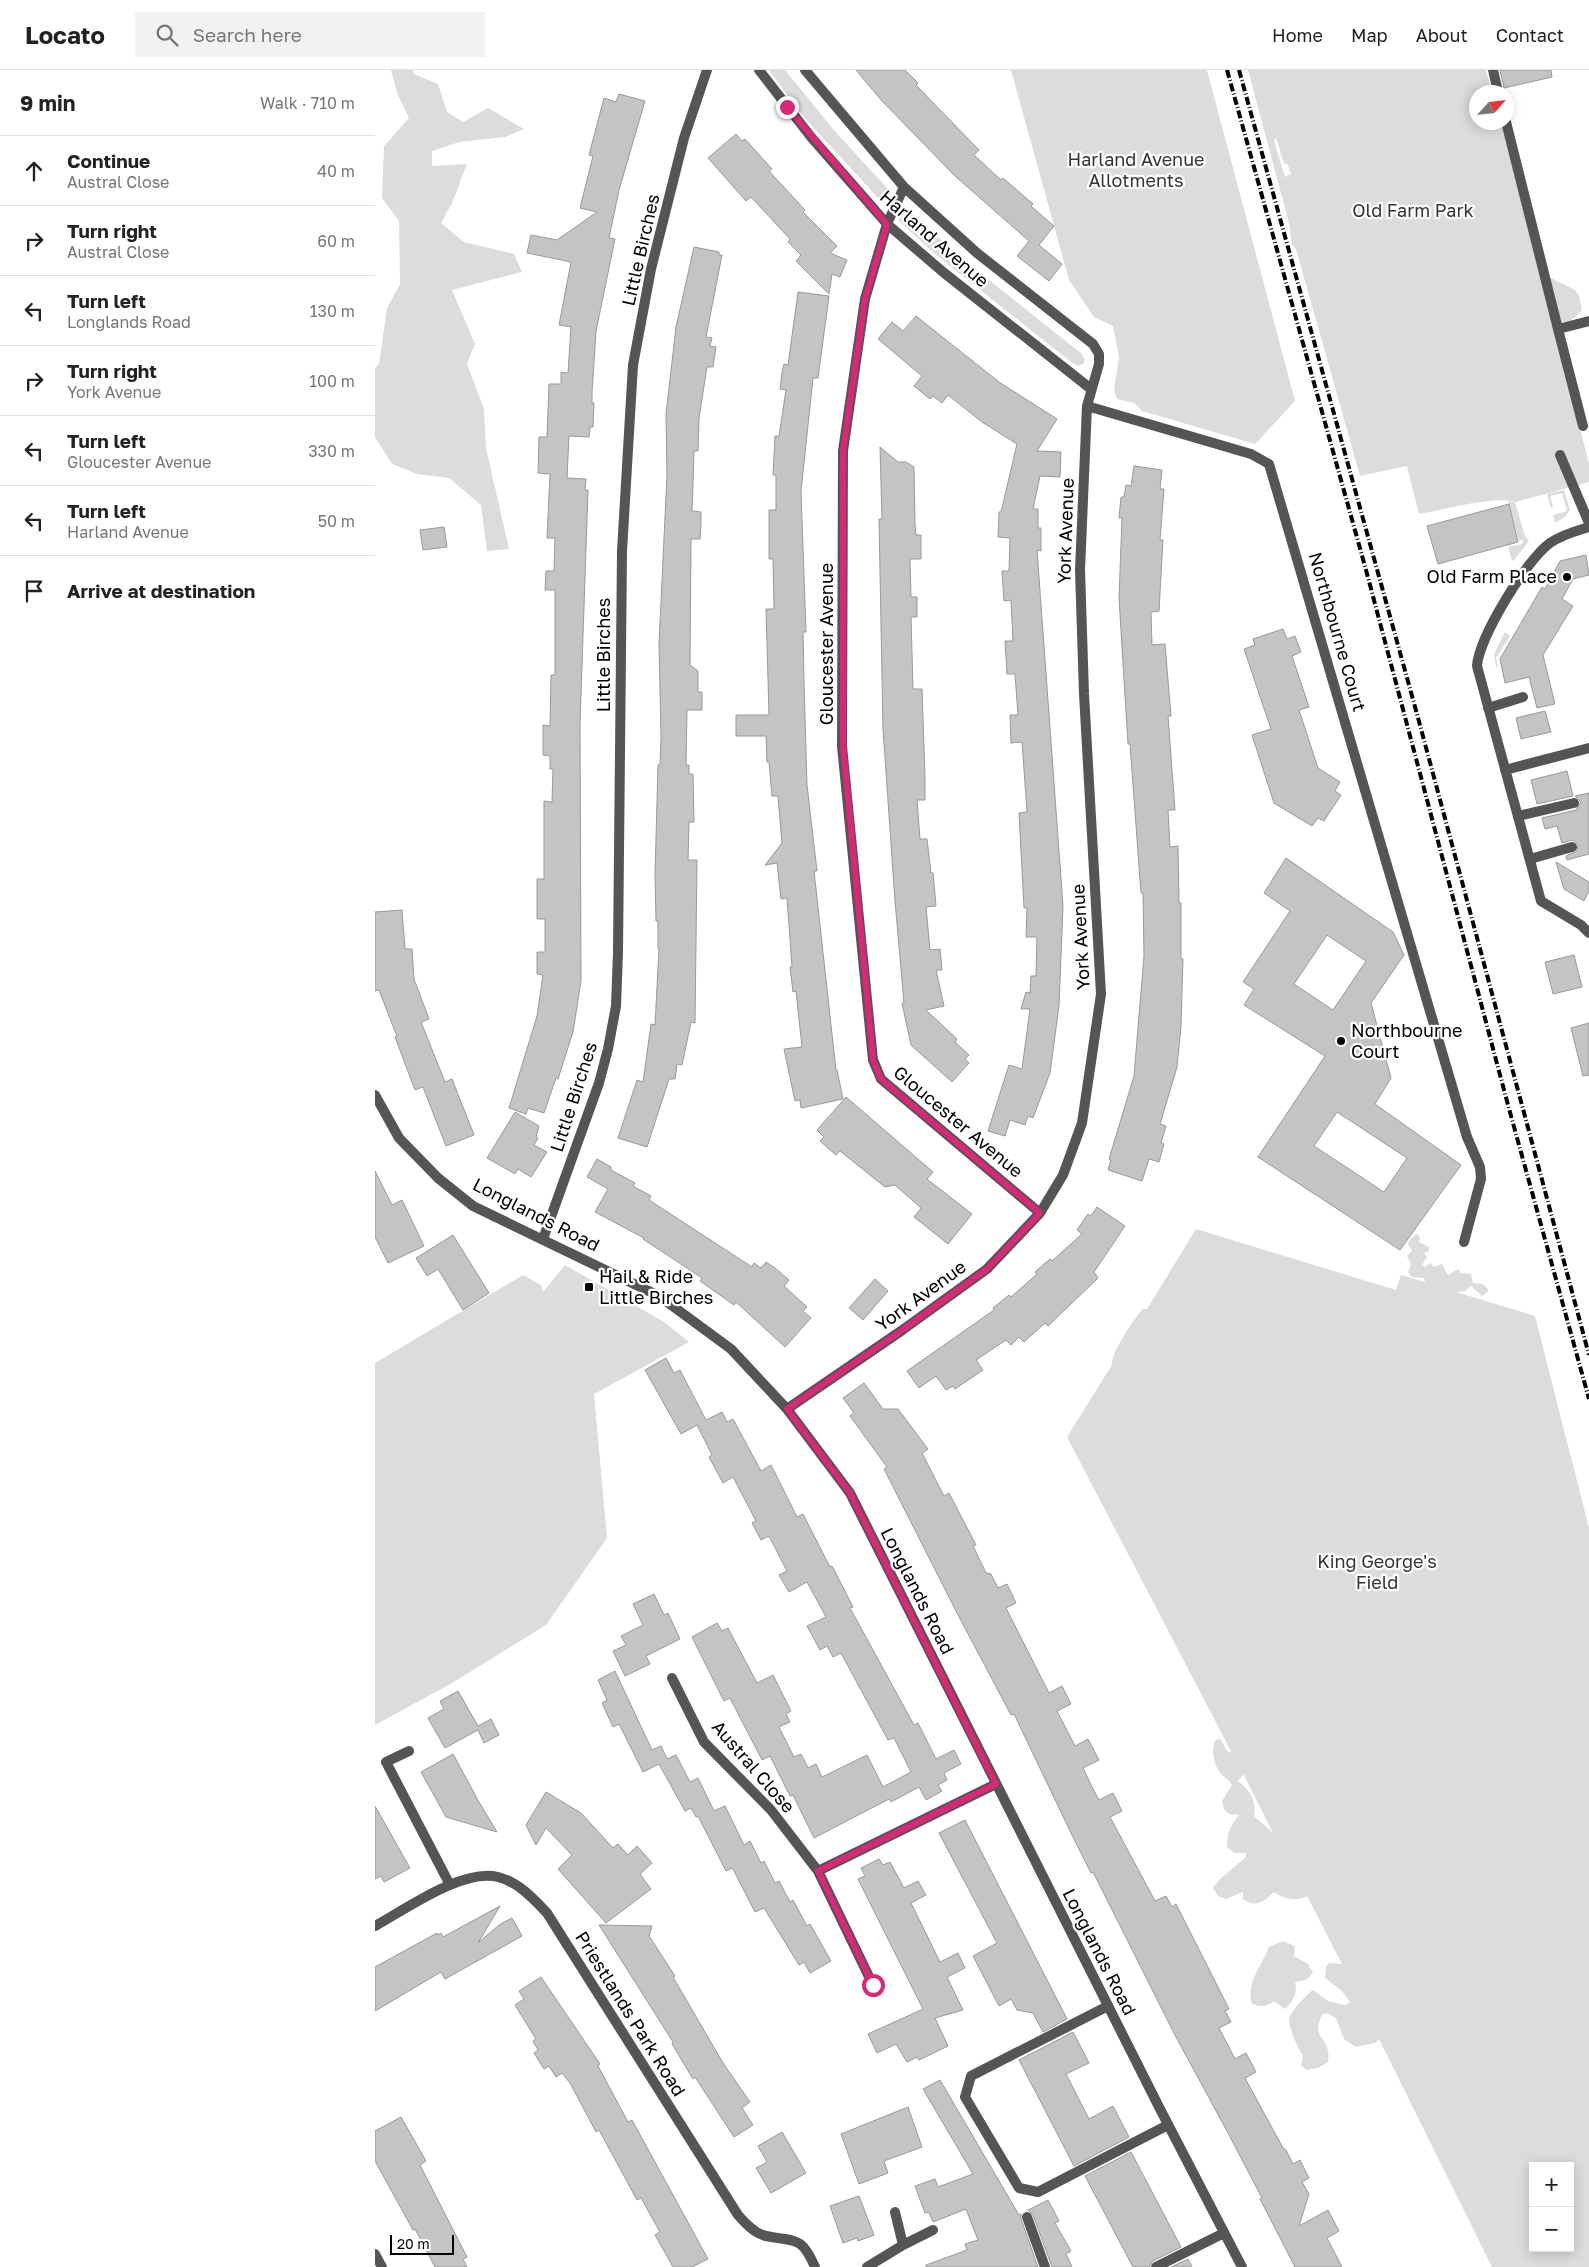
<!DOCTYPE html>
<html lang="en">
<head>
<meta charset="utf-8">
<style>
  body { margin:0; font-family:"Golos Text",sans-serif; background:#f2f2f2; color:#222 }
  .controls { position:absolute; right:15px; bottom:15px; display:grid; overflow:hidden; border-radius:0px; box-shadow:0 2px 12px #0003 }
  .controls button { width:45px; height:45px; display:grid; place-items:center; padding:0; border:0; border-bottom:1px solid #e0e0e0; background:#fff; color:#222; font:25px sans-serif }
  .compass { position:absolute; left:1094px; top:15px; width:45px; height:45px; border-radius:50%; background:#fff; box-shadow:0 2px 12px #0003; rotate:63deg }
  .scale { position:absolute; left:15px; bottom:12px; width:64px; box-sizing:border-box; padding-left:5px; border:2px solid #000; border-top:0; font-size:14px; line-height:18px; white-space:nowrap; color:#000; -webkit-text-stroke:4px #fff; paint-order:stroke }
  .stop { position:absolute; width:15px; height:15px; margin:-11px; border:4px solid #db2777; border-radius:50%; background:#fff }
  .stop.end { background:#db2777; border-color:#fff; box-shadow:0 1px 5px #0008 }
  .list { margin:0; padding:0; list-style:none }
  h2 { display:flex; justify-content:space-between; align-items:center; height:65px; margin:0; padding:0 20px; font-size:21px }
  h2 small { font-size:16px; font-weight:400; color:#767676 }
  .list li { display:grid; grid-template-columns:32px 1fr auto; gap:15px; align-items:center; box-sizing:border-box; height:70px; padding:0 20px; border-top:1px solid #e0e0e0 }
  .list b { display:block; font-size:19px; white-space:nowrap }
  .list p { margin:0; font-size:16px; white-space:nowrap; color:#767676 }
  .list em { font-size:16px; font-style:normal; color:#767676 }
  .icon { flex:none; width:28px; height:28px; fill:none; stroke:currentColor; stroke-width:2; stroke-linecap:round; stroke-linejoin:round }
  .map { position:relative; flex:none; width:1214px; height:2197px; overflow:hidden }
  header { display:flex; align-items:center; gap:30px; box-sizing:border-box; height:70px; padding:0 25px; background:#fff; border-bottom:1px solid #e0e0e0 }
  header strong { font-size:24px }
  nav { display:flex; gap:28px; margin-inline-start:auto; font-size:18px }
  .search { width:350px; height:45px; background:#f2f2f2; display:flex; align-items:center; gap:12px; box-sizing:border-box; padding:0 18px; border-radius:0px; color:#767676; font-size:19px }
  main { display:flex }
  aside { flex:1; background:#fff }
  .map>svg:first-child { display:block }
  .green { fill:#dcdcdc; fill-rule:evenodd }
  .building { fill:#c4c4c4; stroke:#999; fill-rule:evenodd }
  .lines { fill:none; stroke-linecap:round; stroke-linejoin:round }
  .service { stroke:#555; stroke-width:10 }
  .minor { stroke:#555; stroke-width:10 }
  .tertiary { stroke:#555; stroke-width:10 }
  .rail { stroke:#000; stroke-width:4; stroke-dasharray:8 2.5 1 2.5; stroke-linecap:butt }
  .route { stroke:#db2777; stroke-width:6 }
  .poi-dot { fill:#000; stroke:#fff; stroke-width:2 }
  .labels { text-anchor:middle; stroke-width:4.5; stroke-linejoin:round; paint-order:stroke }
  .park-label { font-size:18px; fill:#333; stroke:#fff }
  .street-label { font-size:18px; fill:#000; stroke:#fff }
  .poi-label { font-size:18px; fill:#000; stroke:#fff; text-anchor:start }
</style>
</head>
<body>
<header>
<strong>Locato</strong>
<div class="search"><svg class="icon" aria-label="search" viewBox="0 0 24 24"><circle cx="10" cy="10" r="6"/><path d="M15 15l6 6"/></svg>Search here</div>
<nav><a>Home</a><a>Map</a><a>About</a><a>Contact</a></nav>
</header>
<main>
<aside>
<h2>9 min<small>Walk · 710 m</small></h2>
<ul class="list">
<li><svg class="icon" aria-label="ahead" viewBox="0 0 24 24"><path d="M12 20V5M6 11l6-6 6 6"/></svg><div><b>Continue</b><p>Austral Close</p></div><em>40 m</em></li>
<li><svg class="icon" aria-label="right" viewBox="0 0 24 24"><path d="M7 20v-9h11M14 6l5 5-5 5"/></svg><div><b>Turn right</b><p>Austral Close</p></div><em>60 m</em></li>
<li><svg class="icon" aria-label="left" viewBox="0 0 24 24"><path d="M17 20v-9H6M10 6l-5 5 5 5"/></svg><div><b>Turn left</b><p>Longlands Road</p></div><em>130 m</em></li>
<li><svg class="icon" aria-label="right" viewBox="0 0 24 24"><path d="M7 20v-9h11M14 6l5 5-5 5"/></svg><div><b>Turn right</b><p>York Avenue</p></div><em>100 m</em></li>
<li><svg class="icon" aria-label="left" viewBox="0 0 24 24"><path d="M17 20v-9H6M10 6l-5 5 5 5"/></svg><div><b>Turn left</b><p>Gloucester Avenue</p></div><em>330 m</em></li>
<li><svg class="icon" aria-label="left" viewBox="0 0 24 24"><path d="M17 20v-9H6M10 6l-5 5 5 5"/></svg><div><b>Turn left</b><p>Harland Avenue</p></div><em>50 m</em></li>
<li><svg class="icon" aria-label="arrive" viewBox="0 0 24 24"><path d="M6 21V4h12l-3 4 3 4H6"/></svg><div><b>Arrive at destination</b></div></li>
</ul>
</aside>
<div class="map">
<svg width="1214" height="2197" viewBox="0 0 1214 2197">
  <rect width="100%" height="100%" fill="#fff"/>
  <path class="green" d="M16,0h22l1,4 24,10 9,28 16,10 25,-14 36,21 -19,8 -46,5 -27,9v15l35,-2 -15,39 -11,20 23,19 50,12 8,18 -70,18 23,54 -8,20 17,45 2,39 23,101 -22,2 -6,-46 -32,-27 -32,-4 -25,-10 -17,-27v-69l4,-4 8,-56 13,-24 -1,-63 -17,-23 2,-52 25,-28 -12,-25z
    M394,0h16l48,59 55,60v7l-3,3 -7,-1 -76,-83z
    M636,0h196l88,331 -40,43 -113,-33 -8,-8 -17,-4 -3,-9 5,-33 -6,-31 -19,-9 -25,-37z
    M873,0h238l6,22h-15v30l24,1 37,144 13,11 24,12 4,6 3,14c-11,13 -15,12 -30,12l37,141v19l-73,20c-22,-7 -72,8 -97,12l-12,-48 -47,10 -64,-227 -4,-4 -3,-22zM901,68c4,8 4,17 8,25l4,2 3,9 -6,3 -11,-36z
    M527,140l9,2 44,41 127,101 3,6 -2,4 -5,2 -7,-4 -136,-108 -35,-32 -2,-4z
    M1189,420l6,20 -4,6 -11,7 -2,-8 14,-4 -5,-18 -12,3 3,11 -2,1 -4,-14z
    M1133,431l7,1 10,34 4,5 -15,19 -2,1 -4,-14 14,-3 1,-5 -4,2z
    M1130,562l5,4 -14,22 2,9h-2l-2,-13z
    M821,1159l200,61 5,-15 24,7 -1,-4 -12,-1 -4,-5 3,-8 -4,-8 5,-5 -4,-7 2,-5 7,-5 3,3 -1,5 10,5v4l-5,2 3,4 -5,8 3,2 5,-4 4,4 8,-3 6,11 10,-6 3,4 10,1 2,9 10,1 5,5v3l-6,4 -11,-10 -6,5 -9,1 79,24 54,212v739h-97l-113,-228 -4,4 -19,4 -12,-8 -8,-21 -10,-5 -4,2c-1,3 -4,9 -4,12 0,13 13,14 10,35l-10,6 -11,2 -6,-4 2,-10c-5,-8 -14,-27 -14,-36 0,-7 19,-27 24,-30l15,11 17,4 5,-3 -8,-11 -17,-13 1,-11 3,-4 13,1 -35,-68c-12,6 -22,3 -33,-4 -10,10 -19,16 -31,7v-7l-17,7 -8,-3 -5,-8 6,-8 27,-23v-4h-12l-7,-6c0,-14 3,-21 12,-32l-10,-1 -5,-5 -2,-8 10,-16c-3,-6 -8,-7 -12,-12 -6,-9 -9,-22 -5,-32l5,-3 7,13 5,2 -165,-316 45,-72c-3,-9 23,-48 31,-56h4zM868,1705h1l29,58 -19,-17c3,-14 -4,-26 -16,-35zM1158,2096h37v82h-37z
    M190,1195l99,57 25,20 -95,52 13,144 -61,87 -94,58 -77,42v-362l148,-88 18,10 2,7z
    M908,1871l12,5 -1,10 14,8 5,9 -7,7 -11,2c3,12 -2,19 -10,27l-11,-8c-7,6 -13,6 -22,3 -7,-20 10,-39 17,-57z"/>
  <path class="building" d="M481,0h49l13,13 -2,2 63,65 -5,5 27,25 2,-2 30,26 -2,2 23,20 -15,19 23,19 -13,17 -32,-25 12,-15 -74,-65 -74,-76z
    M1125,0h51l1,7 -48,11z
    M244,24l26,7 -26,89 -10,48 6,1 -19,92 -4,62v10h2l-1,24h-3l-1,10 -20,-1 -2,42 19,1 -1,11h3l-8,234 1,257 -8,51 -15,47 -2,-1 -12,35 -16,-5 -2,6 -17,-6 28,-92 6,-41 -6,-1v-22h8v-33h-8v-40h7v-78l8,1 1,-33h-3v-13l-7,-1v-30l7,1 1,-51h4v-85h-10l1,-19h8l1,-33h-8l3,-64 -12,-1 1,-36h8l2,-53h12v-12l7,1 3,-46 -12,-2 12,-63 -44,-9 4,-18 26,5 40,-28 -17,-4 13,-52 -4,-1 15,-57 12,4z
    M361,64l6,7 3,-2 27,30 -3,2 36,39 -2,2 34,34 -7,7 17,7 -7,17 -8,-3 -3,20 -33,-33 5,-6 -13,-13 2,-3 -39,-42 -5,4 -38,-43z
    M319,177l25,5v3h3l-16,82 6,1 -2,8 6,1 -3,20h-6l-8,51 -1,33h-4l-1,34 -1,26 9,1v11l-1,16h-9l-1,126 8,6v21h4v18h-15l-1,55h3v9h4l1,48h-5l-1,38h9l-2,163 -4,-1 -9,43 -5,-1 -2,15h-6l-22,68 -29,-9 19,-58 6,2 8,-58 4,1 4,-76h-1v-28h-2l-1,-46 3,-110h2l1,-28 -2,-93 8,-169 -1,-61 10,-87z
    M423,222l31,4 -11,82h-5l-12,113 5,141h-3l1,51 3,102 10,86h-3l22,199h1l6,29 -42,9 -1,-8 -5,1 -11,-52 18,-2 -6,-56 -3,1 -3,-25h2l-5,-69 -6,1 -4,-36 -12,2 17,-22 -4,-47h-6l-3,-34h-2l-1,-26h-30v-21h33l-3,-106h8l-1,-50h-4v-49h7v-35h-3l2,-39h4l7,-46 -6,-1 2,-16 2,-9 4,1z
    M541,246l83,66 58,37 -20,32 24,1 -1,25 -20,-1 -7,33h5v19h3v23l-4,-1 26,356 -4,100 -9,67 -17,45 -5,-2 -3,9 -15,-5 -5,16 -17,-5 21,-66 13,4 8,-60h-9l5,-17 4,1 1,-17h5l1,-39h-11l1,-29h-3l-5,-95 8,-1 -5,-70 -11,1 -1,-28h8l-3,-41h-8l-2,-33h8l-2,-41 -7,1 -2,-30h7l1,-33 -12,-1 1,-25h2l16,-68 -35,-22 -34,-27 -6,8 -9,-7 -3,3 -16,-13 8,-10 -44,-37 14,-17 11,9z
    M505,377l18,15h8l8,5 1,57 1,11h5v24h-11l1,38h6v20h-6l2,72h9l3,88v23h-8l3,39h7l4,34h2l3,33 -10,1 4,43 10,-1 2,21h-6l8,36 -18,4 31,29 -2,3 14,13 -4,4 4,4 -17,19 -41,-37 -9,-42h2l-9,-102 -12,-172 -4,-210h3z
    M759,396l28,4 -2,19h4l-4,51h3l-4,71 -8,1 1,33 13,-1 6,72h-3l7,94h-7l2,37 8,-1 1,57h2v55l2,1 -2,67 -4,41 -17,57 6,2 -5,17 3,1 -5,18 -10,-3 -7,22 -34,-11 3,-10 -2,-1 25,-83 10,-120 -1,-63h-2l-11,-149h-2l-9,-146 3,-80h-3l2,-21h3l2,-12 5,1z
    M1134,434l9,38 -80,22 -11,-38z
    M69,457l3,20 -24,3 -3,-20z
    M1211,485l3,20 -16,4 -11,20 11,7 -30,49 12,49 -18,4 -8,-31 -24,6 -5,-24 42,-72 3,2 15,-28z
    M908,559l4,10 8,-3 6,16 -9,4 17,51 -10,3 19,58 22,14 -5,9 6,4 -17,26 -6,-3 -6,8 -38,-23 -22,-68 19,-6 -27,-80 11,-4 -2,-6z
    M1170,641l6,21 -30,7 -5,-21z
    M1192,701l6,25 -36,8 -6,-24z
    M1214,723v61l-22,6 -1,-4 11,-5 1,-6 -5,-5 -11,3 -5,-17 -12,3 -3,-11 34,-8 5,-8 -6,-6z
    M911,788l107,74 11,23 -33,48 20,75 -16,26 86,61 -61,85 -142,-93 67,-101 -81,-51 10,-16 -11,-7 47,-71 -26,-18zM952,865l39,26 -33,49 -39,-26zM962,1042l70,46 -23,34 -70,-46z
    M1181,792l33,20v9l-5,10 -20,-12z
    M27,840l3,39h7l2,30 15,40 -8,3 24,60 7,-3 22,56 -28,11 -23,-59 -8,3 -20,-53 2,-1 -8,-20 -10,-26 -4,1v-79z
    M1199,885l8,32 -29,7 -8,-32z
    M1214,953v52l-6,1 -12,-48z
    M471,1027l87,75 -6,7 45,35 -24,30 -34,-27 7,-9 -26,-23 -10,2 -45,-36 -4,4 -16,-14 4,-4 -7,-7z
    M140,1042l24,14 -3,11 2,1 -4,7 13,7 -16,25 -13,-8 -3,5 -28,-16z
    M222,1089l14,8v3l24,13 -2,3 18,10 -2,4 103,67 2,-4 7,5 5,-6 9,6 14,12 -5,6 23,21 -4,4 8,7 -26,29 -49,-45 -2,3 -34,-24 2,-3 -59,-39 1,-1 -49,-26 13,-23 -21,-12z
    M0,1101l17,34 10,-5 22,46 -36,17 -13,-26z
    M722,1137l28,19 -31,46 4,6 -50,48 -3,-3 -21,19 -5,-5 -8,8 -5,-5 -30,20 7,10 -28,19 -2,-3 -7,4 -10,-14 -17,12 -12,-17 87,-61 -1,-2 16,-13 2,2 26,-23 -2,-2 15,-13 2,2 30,-27 -5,-4 11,-16 3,2z
    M78,1165l36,58 -26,17 -25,-41 -11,7 -11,-18z
    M500,1209l13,12 -25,29 -14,-12z
    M291,1288l8,15 6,-3 26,50 16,-8 5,10 6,-3 28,52 10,-6 26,52 6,-3 27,53 2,-1 21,41 -3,1 64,117 4,-2 18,36 18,-9 7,14 -17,9 3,7 -9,5 4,6 -16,9 -7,-13 -28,15 -2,-3 -75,39 -21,-43 -3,1 -20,-40 -8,4 -32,-62 -6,3 -32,-64 25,-14 5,8 6,-3 29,55 16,-8 18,36 -5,3 4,8 -11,5 15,30 7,-3 7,14 8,-4 6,13 45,-22 16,32 28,-15 -17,-34 -6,2 -47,-87 -8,4 -6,-11 -7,4 -13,-24 19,-9 -19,-35 -18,10 -10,-17 8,-4 -18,-35 -8,4 -9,-17 4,-2 -23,-44 -10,6 -14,-26 3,-2 -15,-30 -16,9 -36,-64z
    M489,1313l19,26h15l30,40 -6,4 22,43 5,-3 27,52 -3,1 13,27 5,1 7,14 9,-4 9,19 -10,5 43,85 13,-7 9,18 -14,7 18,35 13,-7 11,21 -16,8 8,17 8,15 14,-7 9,18 -12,6 45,84 11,-5 6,11 4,-3 53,105 -4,2 6,11 -12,6 16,31 11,-6 10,19 -11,6 38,70 3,2 7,14 7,-4 9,18 -7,4 7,12 -10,32 29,-16 11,21 -12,7 15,29h-47l-35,-68 2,-1 -34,-65 -52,-96 -83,-165 -2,1 -20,-40 -57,-119 -3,1 -54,-102 -73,-144 3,-2 -37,-51 4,-3 -11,-15z
    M279,1524l10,21 4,-2 12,26 -34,17 4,8 -25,12 -12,-25 13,-6 -5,-9 22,-11 -10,-21z
    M240,1601l37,79 9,-4 6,13 9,-4 14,27 8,-4 16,33 11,-5 19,39 6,-4 11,22 3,-2 11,22 4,-2 11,21 3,-2 14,26 3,-2 21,37 -21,12 -6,-11 -5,3 -35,-57 -9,4 -22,-43 -1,-1 -6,3 -28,-55 -2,1 -5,-9 -6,3 -26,-47 -16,8 -24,-48 -6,3 -11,-24 5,-3 -9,-20z
    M83,1621l20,35 13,-7 8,16 -15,8 -6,-13 -33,18 -17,-30 16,-9 -4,-8z
    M78,1684l26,48 18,30 -51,-15 -25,-45z
    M171,1722l35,21 32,35 5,-4 10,11 9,-9 15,17 -12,11 11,15 -45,34 -48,-54 14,-14 -26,-27 -10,17 -10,-20z
    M0,1736l35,62 -26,14 -3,-6 -6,3z
    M590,1750l100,195 2,4 -24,13 -10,-19 -16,-3 -6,-11 -12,7 -26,-50 24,-13 -58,-110z
    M504,1789l4,6 7,-3 14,26 14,-7 8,14 -15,8 29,59 18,-9 7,15 -18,9 16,33 -28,8 13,28 -29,14 -2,-3 -10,5 -11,-18 -19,9 -9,-19 55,-25 -65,-130 7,-3 -4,-8z
    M125,1836l-22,37 21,-18 13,-7 10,18 -77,43 -4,-7 -66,39v-44l62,-34 1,2 3,-2 2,4z
    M224,1855l53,1 -3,10 26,40 -2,1 50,86 27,39 -8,6 11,17 -19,12 -39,-60 -2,2 -21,-35 1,-2z
    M166,1907l59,87 -2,2 30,56 4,-2 76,139 -16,8h-19l-18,-32 5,-3 -19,-34 -4,2 -38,-70 -3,2 -26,-49 -8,-10 -6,4 -7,-11 -5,3 -10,-16 4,-3 -5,-9 3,-2 -21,-34 9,-6 -5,-8z
    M698,1962l16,31 -23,11 23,45 24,-13 16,31 -55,29 -55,-106z
    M565,2010l79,135 2,-1v5l17,48h-112v-2l41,-15 -2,-6 13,-4 -12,-31 -33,13 -4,-10 -4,1 -10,-27 20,-7 3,8 35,-13 -50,-85z
    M533,2037l14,40 -38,14 4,12 -29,11 -18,-50z
    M26,2047l25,44 -6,4 47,92 -4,2 4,8h-32l-20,-38 -2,1 -38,-69v-30z
    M407,2062l24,41 -35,20 -15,-25 11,-6 -9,-16z
    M756,2082l50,95 -28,14 -4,6h-16l-48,-91z
    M484,2126l15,39 -16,6 -1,-3 -14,5 -13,-37z
    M673,2130l11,21 -4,2 16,28 -5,3 6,13h-20l-19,-52 -5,-5z
    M813,2189l4,8h-21z"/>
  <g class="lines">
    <path class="service" d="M1118,0l5,22
      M1131,52l52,207
      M1208,356l-25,-97 31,-8
      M1185,385l29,68
      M1113,638l35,-11
      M1143,746l56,-13
      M1155,789l42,-12
      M1089,1172l17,-63 -1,-12 -13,-30
      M733,1936l-137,70 -6,21 54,91 19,4 130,-67
      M652,2147l18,50
      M781,2197l68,-34"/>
    <path class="minor" d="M384,0l52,67 76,87 56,48 148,117
      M529,117l-17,37 -22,75 -22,152 -1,295 31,314 8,19 159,134
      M712,336l164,48 18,10 198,673
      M1214,457c-13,4 -28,8 -39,16 -23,16 -71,94 -73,123l64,235 40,24 8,8
      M1130,700l84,-22
      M168,1169l56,-156 9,-34 8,-43 2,-54 4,-401 11,-186 18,-96 33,-131 23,-68
      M412,1339l114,-78 86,-62 53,-56 23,-38 19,-52 19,-129 -17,-300 -4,-124 7,-164 12,-42v-10l-6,-10 -116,-91 -73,-66 -99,-117
      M297,1608l32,64 67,68 47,61 178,-87
      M34,1681l-23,11 64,123
      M443,1801l55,114
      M0,1856c31,-17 88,-58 123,-49 20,5 35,21 49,36l191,302c7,8 17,19 28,21 29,6 35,-1 49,31
      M520,2142l8,33
      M0,2184l7,13
      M492,2197l36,-22 30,-15"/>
    <path class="tertiary" d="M0,1025l24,43 39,40 35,28 186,90 72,53 56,60 63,84 309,614 83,160"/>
    <path class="rail" d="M852,0l139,500 142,535 81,294
      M864,0l178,644 172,641"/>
  </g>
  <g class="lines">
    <path class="route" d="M412,37l100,117 -22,75 -22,152v295l30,314 8,19 159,134 -53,56 -86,62 -114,78 63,84 146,291 -178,87 55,114"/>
  </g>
  <g class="poi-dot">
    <circle cx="1192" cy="507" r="5"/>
    <circle cx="966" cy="971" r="5"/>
    <rect x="209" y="1212" width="10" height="10" rx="2.5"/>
  </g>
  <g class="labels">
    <g class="park-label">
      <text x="761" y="96">Harland Avenue<tspan x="761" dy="21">Allotments</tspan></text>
      <text x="1038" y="147">Old Farm Park</text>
      <text x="1002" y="1498">King George's<tspan x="1002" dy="21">Field</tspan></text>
    </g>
    <g class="street-label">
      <text transform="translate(559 169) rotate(41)" y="6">Harland Avenue</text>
      <text transform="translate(266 180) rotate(-77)" y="6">Little Birches</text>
      <text transform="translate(691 461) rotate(-88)" y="6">York Avenue</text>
      <text transform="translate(962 562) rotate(74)" y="6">Northbourne Court</text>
      <text transform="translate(452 574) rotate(-90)" y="6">Gloucester Avenue</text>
      <text transform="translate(229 585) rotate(-90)" y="6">Little Birches</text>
      <text transform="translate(706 867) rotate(-93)" y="6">York Avenue</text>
      <text transform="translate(199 1027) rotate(-72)" y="6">Little Birches</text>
      <text transform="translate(583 1052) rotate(40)" y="6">Gloucester Avenue</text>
      <text transform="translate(161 1145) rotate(27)" y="6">Longlands Road</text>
      <text transform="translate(546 1226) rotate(-36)" y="6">York Avenue</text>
      <text transform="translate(542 1521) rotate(63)" y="6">Longlands Road</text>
      <text transform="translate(378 1697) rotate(49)" y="6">Austral Close</text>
      <text transform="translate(724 1882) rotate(63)" y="6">Longlands Road</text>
      <text transform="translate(255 1944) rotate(58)" y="6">Priestlands Park Road</text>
    </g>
    <g class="poi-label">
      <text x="1182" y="513" text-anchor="end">Old Farm Place</text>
      <text x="976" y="967">Northbourne<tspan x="976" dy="21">Court</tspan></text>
      <text x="224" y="1213">Hail &amp; Ride<tspan x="224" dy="21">Little Birches</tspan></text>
    </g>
  </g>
</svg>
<div class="controls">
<button>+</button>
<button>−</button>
</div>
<svg class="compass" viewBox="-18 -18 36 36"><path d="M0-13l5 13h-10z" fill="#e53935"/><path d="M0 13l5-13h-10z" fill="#767676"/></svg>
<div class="scale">20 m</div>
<div class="stop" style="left:498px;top:1915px"></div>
<div class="stop end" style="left:412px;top:37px"></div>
</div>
</main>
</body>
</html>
